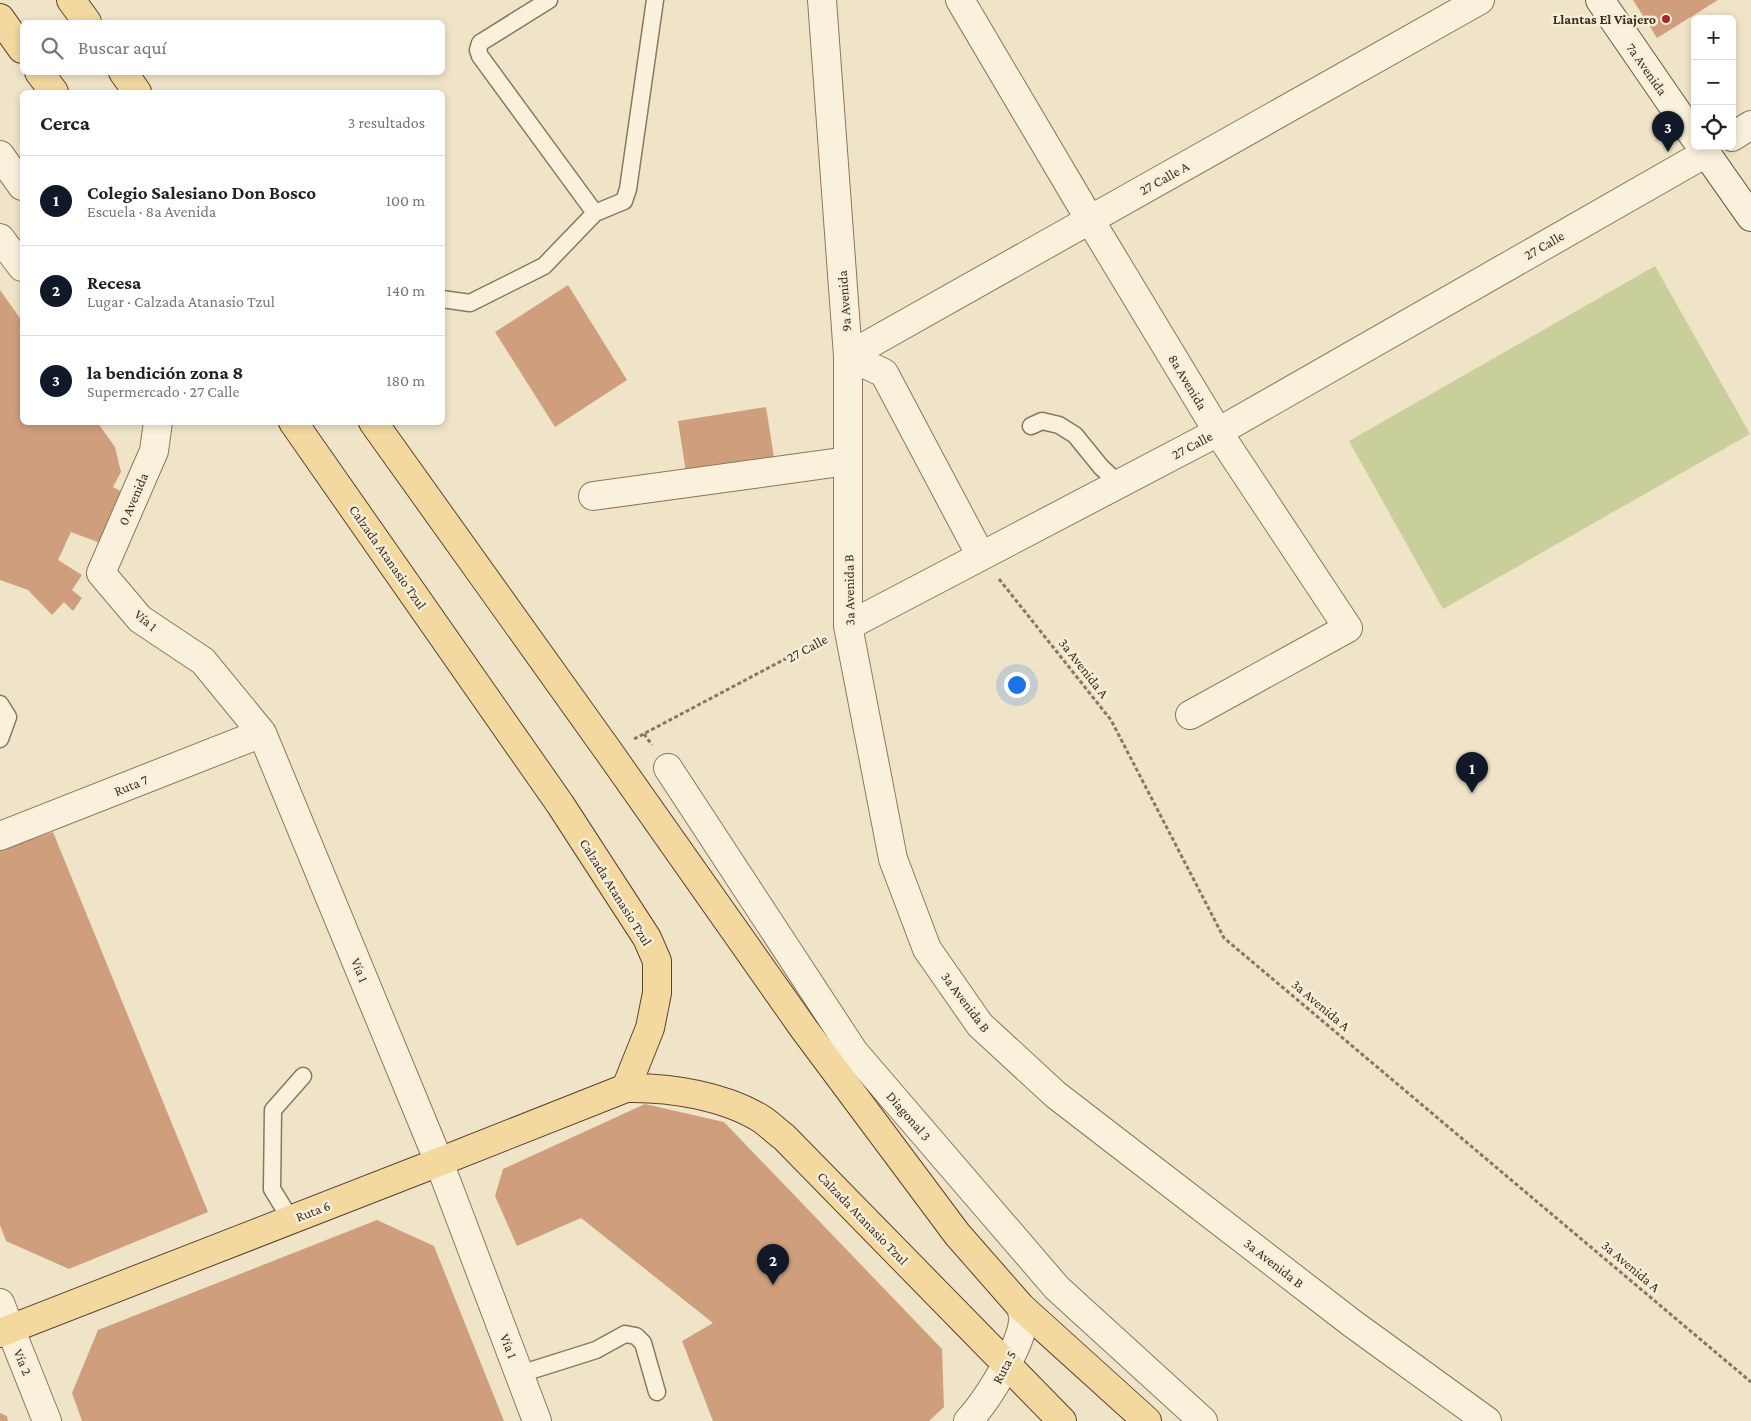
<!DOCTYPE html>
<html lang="es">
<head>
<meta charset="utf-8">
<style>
  body { margin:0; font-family:"Crimson Pro",serif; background:#f2f2f2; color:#222 }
  .controls { position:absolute; right:15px; top:15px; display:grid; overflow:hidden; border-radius:8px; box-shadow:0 2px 8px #0003 }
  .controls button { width:45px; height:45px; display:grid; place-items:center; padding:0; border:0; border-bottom:1px solid #e0e0e0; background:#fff; color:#222; font:25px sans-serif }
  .you { position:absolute; left:1016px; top:684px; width:18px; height:18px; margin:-12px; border:4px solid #fff; border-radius:50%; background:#1a73e8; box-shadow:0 0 0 8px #1a73e833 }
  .badge { display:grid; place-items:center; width:32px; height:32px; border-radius:50%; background:#111827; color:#fff; font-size:16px; font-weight:700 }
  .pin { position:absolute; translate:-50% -41px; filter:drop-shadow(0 1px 2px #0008) }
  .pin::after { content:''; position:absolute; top:26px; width:18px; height:15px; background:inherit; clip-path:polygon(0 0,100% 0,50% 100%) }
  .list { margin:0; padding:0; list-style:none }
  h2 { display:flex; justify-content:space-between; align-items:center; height:65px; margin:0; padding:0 20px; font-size:21px }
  h2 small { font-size:16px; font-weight:400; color:#767676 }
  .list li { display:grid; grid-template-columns:32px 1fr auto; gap:15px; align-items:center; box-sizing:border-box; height:90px; padding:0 20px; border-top:1px solid #e0e0e0 }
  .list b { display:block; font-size:19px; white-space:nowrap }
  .list p { margin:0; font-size:16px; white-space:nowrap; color:#767676 }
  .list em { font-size:16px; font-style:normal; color:#767676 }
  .icon { flex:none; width:28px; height:28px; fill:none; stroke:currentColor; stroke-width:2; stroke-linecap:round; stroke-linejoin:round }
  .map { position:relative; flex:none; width:1751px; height:1421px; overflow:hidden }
  .search { position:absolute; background:#fff; box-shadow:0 2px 8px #0003; left:20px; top:20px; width:425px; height:55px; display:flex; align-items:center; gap:12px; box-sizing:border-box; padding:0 18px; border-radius:8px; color:#767676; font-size:19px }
  .panel { position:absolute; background:#fff; box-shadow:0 2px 8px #0003; left:20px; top:90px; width:425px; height:335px; border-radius:8px }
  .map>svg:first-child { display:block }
  .green { fill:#c9cf9b }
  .building { fill:#cf9f7d }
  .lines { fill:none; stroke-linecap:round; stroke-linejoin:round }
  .service-casing { stroke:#8d765c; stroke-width:19 }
  .minor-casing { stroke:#8d765c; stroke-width:30 }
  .tertiary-casing { stroke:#8d765c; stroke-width:30 }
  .secondary-casing { stroke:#6f573f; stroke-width:30 }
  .primary-casing { stroke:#5b4430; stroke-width:30 }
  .path { stroke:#8d765c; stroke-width:3; stroke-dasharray:4 2.5; stroke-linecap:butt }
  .service { stroke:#faf1dc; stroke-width:16 }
  .minor { stroke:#faf1dc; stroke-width:28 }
  .tertiary { stroke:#faf1dc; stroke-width:28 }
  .secondary { stroke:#faf1dc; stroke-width:28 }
  .primary { stroke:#f3d9a0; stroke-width:28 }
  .poi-dot { fill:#9e2a2b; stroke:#f7eed8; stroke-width:2 }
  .labels { text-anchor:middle; stroke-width:5; stroke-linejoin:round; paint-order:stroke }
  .poi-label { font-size:14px; font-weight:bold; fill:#3d2e20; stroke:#f7eed8; text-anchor:end }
  .street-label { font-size:14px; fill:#3d2e20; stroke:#f7eed8 }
</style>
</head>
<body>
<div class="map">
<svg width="1751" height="1421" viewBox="0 0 1751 1421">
  <rect width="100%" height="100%" fill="#f0e4c8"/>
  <path class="green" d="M1655,266l95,168 -307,175 -94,-168z"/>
  <path class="building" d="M1633,0h85l-61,38z
    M568,285l59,95 -72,47 -60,-95z
    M0,290l22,31v101h75l18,25 6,25 -8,15 16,9 -26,48 -32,-12 -13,28 24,15 -10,15 10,8 -9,13 -9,-9 -12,13 -24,-25 -28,-10z
    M766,407l9,57 -88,15 -9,-58z
    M53,832l155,380 -139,57 -63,-28 -6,-16v-379l28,-11 2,5z
    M645,1104l79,18 218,227 2,58 -15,14h-216l-31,-80 31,-18 -132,-105 -64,28 -22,-50 8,-27z
    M377,1220l57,26 70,175h-422l-10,-28 26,-63z
    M0,1413l7,3 1,5h-8z"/>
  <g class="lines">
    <g class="service-casing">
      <path id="service" d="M549,0l-69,43 -2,7 2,6 115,157 29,-12 4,-12 27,-189
        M442,299l28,4 74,-37 51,-53
        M1031,426l11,-5 17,4 16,10 26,32 18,17
        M0,704l8,13 -8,22
        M291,1220l-19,-31 1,-79 30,-34
        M520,1374l76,-24 29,-16 11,2 7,7 14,49"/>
    </g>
    <g class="minor-casing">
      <path id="minor" d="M960,0l130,220 128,212 130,196 -158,87
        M1732,137l19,-12
        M0,155l22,31
        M0,238l22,29
        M848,356l632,-356
        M848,356l36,17 97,183
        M158,422l-4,29 -53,122 39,46 63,42 59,72 177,429 98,259
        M593,496l255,-35
        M668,768l186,284 203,236 146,133
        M0,836l262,-103
        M0,1303l47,118"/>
    </g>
    <g class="tertiary-casing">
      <path id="tertiary" d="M822,0l26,356v270l45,233 34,90 53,76 76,70 297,229 134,97
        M848,626l370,-194 488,-279
        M968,1421c18,-19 52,-73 55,-99 1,-5 -1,-10 -2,-15"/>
    </g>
    <g class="secondary-casing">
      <path id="secondary" d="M1600,0l95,138
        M1701,146l50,71"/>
    </g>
    <g class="primary-casing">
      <path id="primary" d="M71,0l16,22
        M0,18l22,31
        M39,72l15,20
        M123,72l14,20
        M293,422l267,382 87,134 10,23v32l-7,35 -24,60
        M373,422l236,330 195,277 153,205 64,73 126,114
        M0,1333l439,-171 187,-74c43,-1 100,8 137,32 7,5 14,12 21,17l278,284"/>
    </g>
    <path class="path" d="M999,579l112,141 113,218 527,444
      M644,734l8,11
      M634,739l187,-99"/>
    <use href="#service" class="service"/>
    <use href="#minor" class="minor"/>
    <use href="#tertiary" class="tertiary"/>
    <use href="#secondary" class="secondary"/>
    <use href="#primary" class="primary"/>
  </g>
  <circle class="poi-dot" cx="1666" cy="19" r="5"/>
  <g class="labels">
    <g class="poi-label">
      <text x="1656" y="24">Llantas El Viajero</text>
    </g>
    <g class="street-label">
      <text transform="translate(1647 69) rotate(55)" y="5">7a Avenida</text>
      <text transform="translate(1164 178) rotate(-29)" y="5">27 Calle A</text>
      <text transform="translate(1544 245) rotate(-30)" y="5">27 Calle</text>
      <text transform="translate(844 301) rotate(-94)" y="5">9a Avenida</text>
      <text transform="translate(1188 382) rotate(59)" y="5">8a Avenida</text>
      <text transform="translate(1192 445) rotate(-28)" y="5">27 Calle</text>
      <text transform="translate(133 499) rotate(-67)" y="5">0 Avenida</text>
      <text transform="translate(388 557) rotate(55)" y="5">Calzada Atanasio Tzul</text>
      <text transform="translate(849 590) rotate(-91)" y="5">3a Avenida B</text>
      <text transform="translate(146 620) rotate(40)" y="5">Vía 1</text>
      <text transform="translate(807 648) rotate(-28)" y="5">27 Calle</text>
      <text transform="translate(1084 668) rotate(52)" y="5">3a Avenida A</text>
      <text transform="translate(131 785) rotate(-22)" y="5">Ruta 7</text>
      <text transform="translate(616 892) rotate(58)" y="5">Calzada Atanasio Tzul</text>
      <text transform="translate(360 970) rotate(68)" y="5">Vía 1</text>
      <text transform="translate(966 1002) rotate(53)" y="5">3a Avenida B</text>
      <text transform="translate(1321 1005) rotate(40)" y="5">3a Avenida A</text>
      <text transform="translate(909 1116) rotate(49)" y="5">Diagonal 3</text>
      <text transform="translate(313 1211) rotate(-21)" y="5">Ruta 6</text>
      <text transform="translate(863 1218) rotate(46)" y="5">Calzada Atanasio Tzul</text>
      <text transform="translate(1274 1263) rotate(38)" y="5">3a Avenida B</text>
      <text transform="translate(1631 1266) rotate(40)" y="5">3a Avenida A</text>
      <text transform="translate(509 1346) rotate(69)" y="5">Vía 1</text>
      <text transform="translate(23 1362) rotate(68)" y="5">Vía 2</text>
      <text transform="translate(1004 1367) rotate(-62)" y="5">Ruta 5</text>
    </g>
  </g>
</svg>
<div class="controls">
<button>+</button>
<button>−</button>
<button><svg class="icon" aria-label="locate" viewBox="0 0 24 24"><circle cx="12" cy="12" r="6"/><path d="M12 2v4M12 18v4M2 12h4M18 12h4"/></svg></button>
</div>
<div class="you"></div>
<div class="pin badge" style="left:1472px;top:793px">1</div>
<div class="pin badge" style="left:773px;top:1285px">2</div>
<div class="pin badge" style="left:1668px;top:152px">3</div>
<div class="search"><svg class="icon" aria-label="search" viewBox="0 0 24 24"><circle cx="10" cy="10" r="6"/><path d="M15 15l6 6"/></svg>Buscar aquí</div>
<section class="panel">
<h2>Cerca<small>3 resultados</small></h2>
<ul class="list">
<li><span class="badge">1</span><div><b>Colegio Salesiano Don Bosco</b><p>Escuela · 8a Avenida</p></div><em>100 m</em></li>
<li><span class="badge">2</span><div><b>Recesa</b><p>Lugar · Calzada Atanasio Tzul</p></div><em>140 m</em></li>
<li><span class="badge">3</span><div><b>la bendición zona 8</b><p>Supermercado · 27 Calle</p></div><em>180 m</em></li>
</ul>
</section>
</div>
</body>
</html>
